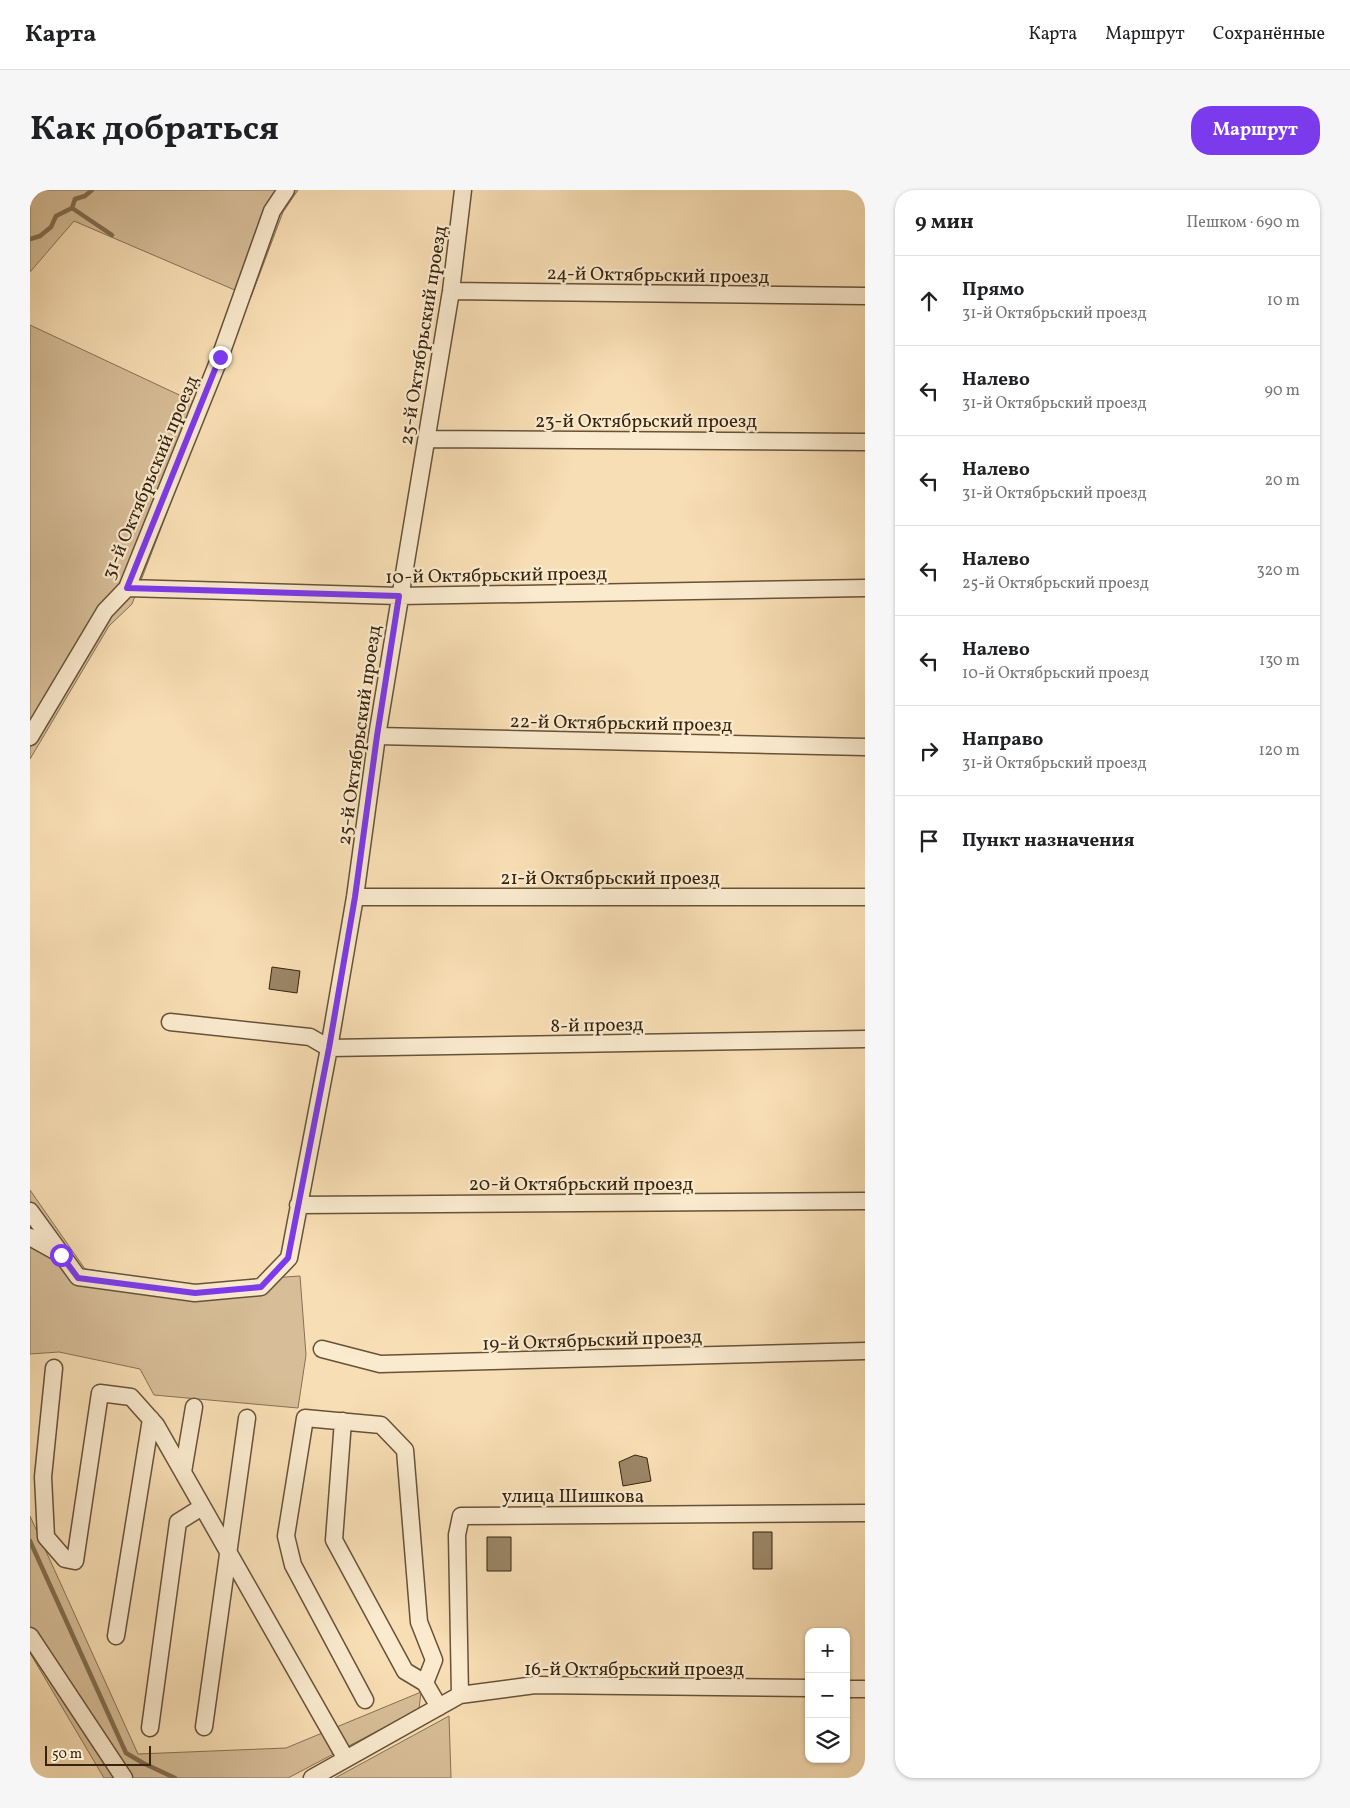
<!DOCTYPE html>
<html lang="ru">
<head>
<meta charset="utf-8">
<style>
  body { margin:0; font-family:Vollkorn,serif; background:#f6f6f6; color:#202124 }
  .controls { position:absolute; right:15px; bottom:15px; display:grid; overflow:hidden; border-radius:10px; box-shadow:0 1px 4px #0004 }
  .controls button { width:45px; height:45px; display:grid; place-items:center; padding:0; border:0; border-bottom:1px solid #e0e0e0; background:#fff; color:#202124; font:25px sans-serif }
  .scale { position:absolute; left:15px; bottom:12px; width:106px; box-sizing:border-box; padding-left:5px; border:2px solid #37240f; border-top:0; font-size:14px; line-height:18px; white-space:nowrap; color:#37240f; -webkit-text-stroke:4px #faeace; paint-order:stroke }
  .stop { position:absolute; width:15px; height:15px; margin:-11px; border:4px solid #7c3aed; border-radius:50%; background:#fff }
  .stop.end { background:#7c3aed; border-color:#fff; box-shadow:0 1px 5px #0008 }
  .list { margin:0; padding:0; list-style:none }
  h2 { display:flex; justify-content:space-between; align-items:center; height:65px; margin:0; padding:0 20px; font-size:21px }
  h2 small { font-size:16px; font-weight:400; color:#757577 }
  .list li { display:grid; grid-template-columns:32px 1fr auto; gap:15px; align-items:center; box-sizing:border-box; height:90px; padding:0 20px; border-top:1px solid #e0e0e0 }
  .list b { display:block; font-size:19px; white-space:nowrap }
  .list p { margin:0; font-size:16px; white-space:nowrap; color:#757577 }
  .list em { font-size:16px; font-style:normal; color:#757577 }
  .icon { flex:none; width:28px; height:28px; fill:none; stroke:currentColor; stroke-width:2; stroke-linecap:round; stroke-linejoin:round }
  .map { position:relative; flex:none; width:835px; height:1588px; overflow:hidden; border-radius:20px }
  header { display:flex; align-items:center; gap:30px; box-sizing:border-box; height:70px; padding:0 25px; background:#fff; border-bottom:1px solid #e0e0e0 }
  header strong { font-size:24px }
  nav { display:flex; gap:28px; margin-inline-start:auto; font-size:18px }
  .intro { display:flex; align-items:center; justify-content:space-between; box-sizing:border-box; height:120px; padding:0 30px }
  h1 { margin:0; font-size:35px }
  .button { padding:12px 22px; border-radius:20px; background:#7c3aed; color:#fff; font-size:18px; font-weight:700 }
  main { display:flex; gap:30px; padding:0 30px }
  aside { flex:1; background:#fff; border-radius:20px; box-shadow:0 1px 4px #0004 }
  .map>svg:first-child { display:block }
  .green { fill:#d7be98; stroke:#877154 }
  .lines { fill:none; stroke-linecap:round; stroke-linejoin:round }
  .stream { stroke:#836e50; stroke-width:4.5 }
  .building { fill:#9b8565; stroke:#37240f }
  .minor-casing { stroke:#675238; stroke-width:19 }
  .minor { stroke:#faeace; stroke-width:16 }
  .route { stroke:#7c3aed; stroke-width:6 }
  .labels { text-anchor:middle; stroke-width:4.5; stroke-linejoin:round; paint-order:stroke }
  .street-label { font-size:19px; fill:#37240f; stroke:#faeace }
</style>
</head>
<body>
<header>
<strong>Карта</strong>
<nav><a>Карта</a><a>Маршрут</a><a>Сохранённые</a></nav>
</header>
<div class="intro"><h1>Как добраться</h1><a class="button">Маршрут</a></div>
<main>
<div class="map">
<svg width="835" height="1588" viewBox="0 0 835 1588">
  <rect width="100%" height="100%" fill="#f8deb4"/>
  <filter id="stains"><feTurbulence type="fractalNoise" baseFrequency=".004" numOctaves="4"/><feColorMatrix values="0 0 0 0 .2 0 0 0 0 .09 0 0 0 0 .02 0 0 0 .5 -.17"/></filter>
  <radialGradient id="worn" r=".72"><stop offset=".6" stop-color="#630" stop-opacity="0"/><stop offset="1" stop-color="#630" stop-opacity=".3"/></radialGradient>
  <path class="green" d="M0,0h268l-15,22 -32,85 -177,-76 -44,51z
    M0,135l177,83 -75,196 -23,22 -79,133z
    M0,1000l55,79 109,17 61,-7 45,-3 6,79 -8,53 -144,-13 -14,-26 -81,-17 -29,2z
    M0,1326l108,238 148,-6 135,-56 -2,17 -131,69h-184l-74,-125z
    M419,1526l2,62h-116z"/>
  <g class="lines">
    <path class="stream" d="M42,18l40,27
      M0,49l10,-3 11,-9 5,-11 16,-8 3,-9 10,-3 7,-6
      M0,1351l96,212 17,10 32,15"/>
  </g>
  <path class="building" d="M242,777l28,4 -3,22 -28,-4z
    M605,1265l12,3 4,23 -28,5 -4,-24z
    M723,1342h19v37h-19z
    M457,1347h24v34h-24z"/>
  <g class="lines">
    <g class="minor-casing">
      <path id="minor" d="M421,101l414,5
        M397,249l438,3
        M97,398l272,8 466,-8
        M347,546l488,11
        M0,547l75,-126 22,-23 93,-231 52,-146 14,-21
        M325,707h510
        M140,832l140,15 19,11 536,-9
        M268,1015l567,-4
        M0,1021l48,66 117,16 66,-6 28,-29 40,-210 26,-151 22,-161 74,-445 12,-101
        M0,1047l25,14
        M292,1159l58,15 485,-13
        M24,1178l-11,109 3,60 19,22 10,2 25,-168 31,4 25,28 190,334
        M313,1231l-9,119 71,131 20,12
        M153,1282l11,-65
        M0,1446l94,142
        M86,1446l35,-217
        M816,1499h19
        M430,1505l-3,-160 4,-19 404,-3
        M335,1510l-72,-135 -7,-29 19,-118 76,7 24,25 14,172 15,38 -9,23 14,24
        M174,1537l43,-309
        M120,1538l28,-206 24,-15
        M282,1588l148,-83 75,-10 274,3"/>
    </g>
    <use href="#minor" class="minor"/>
  </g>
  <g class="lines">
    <path class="route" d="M31,1065l17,23 117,15 66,-6 27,-29 41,-210 26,-151 22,-161 22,-140 -272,-8 93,-231"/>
  </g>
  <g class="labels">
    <g class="street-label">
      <text transform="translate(628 84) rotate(1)" y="7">24-й Октябрьский проезд</text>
      <text transform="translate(392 145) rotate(-81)" y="7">25-й Октябрьский проезд</text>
      <text x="616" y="237">23-й Октябрьский проезд</text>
      <text transform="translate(119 287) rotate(-67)" y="7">31-й Октябрьский проезд</text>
      <text transform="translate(466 384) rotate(-1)" y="7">10-й Октябрьский проезд</text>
      <text transform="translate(591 532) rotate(1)" y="7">22-й Октябрьский проезд</text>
      <text transform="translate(328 545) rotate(-82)" y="7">25-й Октябрьский проезд</text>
      <text x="580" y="694">21-й Октябрьский проезд</text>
      <text transform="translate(567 834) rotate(-1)" y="7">8-й проезд</text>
      <text x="551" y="1000">20-й Октябрьский проезд</text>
      <text transform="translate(562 1149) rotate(-2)" y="7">19-й Октябрьский проезд</text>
      <text x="543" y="1312">улица Шишкова</text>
      <text x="604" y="1485">16-й Октябрьский проезд</text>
    </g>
  </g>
  <rect width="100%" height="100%" filter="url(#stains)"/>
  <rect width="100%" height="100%" fill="url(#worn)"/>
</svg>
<div class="controls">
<button>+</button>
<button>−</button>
<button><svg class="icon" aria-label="layers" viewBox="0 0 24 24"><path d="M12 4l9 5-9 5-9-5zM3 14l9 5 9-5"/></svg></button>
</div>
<div class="scale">50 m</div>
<div class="stop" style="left:31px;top:1065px"></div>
<div class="stop end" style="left:190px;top:167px"></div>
</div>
<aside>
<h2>9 мин<small>Пешком · 690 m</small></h2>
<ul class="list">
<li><svg class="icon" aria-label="ahead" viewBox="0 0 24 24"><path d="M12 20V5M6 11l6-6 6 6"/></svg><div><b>Прямо</b><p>31-й Октябрьский проезд</p></div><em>10 m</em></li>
<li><svg class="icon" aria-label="left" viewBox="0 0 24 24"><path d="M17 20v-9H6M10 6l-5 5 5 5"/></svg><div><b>Налево</b><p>31-й Октябрьский проезд</p></div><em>90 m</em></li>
<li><svg class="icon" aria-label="left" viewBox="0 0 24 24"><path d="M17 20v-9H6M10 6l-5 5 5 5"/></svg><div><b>Налево</b><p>31-й Октябрьский проезд</p></div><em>20 m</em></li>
<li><svg class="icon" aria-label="left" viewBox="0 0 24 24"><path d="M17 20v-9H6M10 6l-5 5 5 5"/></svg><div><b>Налево</b><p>25-й Октябрьский проезд</p></div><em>320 m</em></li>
<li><svg class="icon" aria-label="left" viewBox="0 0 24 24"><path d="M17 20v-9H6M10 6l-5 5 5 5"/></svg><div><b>Налево</b><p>10-й Октябрьский проезд</p></div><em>130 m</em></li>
<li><svg class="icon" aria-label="right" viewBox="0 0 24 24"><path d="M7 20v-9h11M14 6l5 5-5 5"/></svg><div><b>Направо</b><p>31-й Октябрьский проезд</p></div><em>120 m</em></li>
<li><svg class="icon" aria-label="arrive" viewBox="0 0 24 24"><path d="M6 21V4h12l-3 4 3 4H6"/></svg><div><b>Пункт назначения</b></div></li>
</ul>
</aside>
</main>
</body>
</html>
